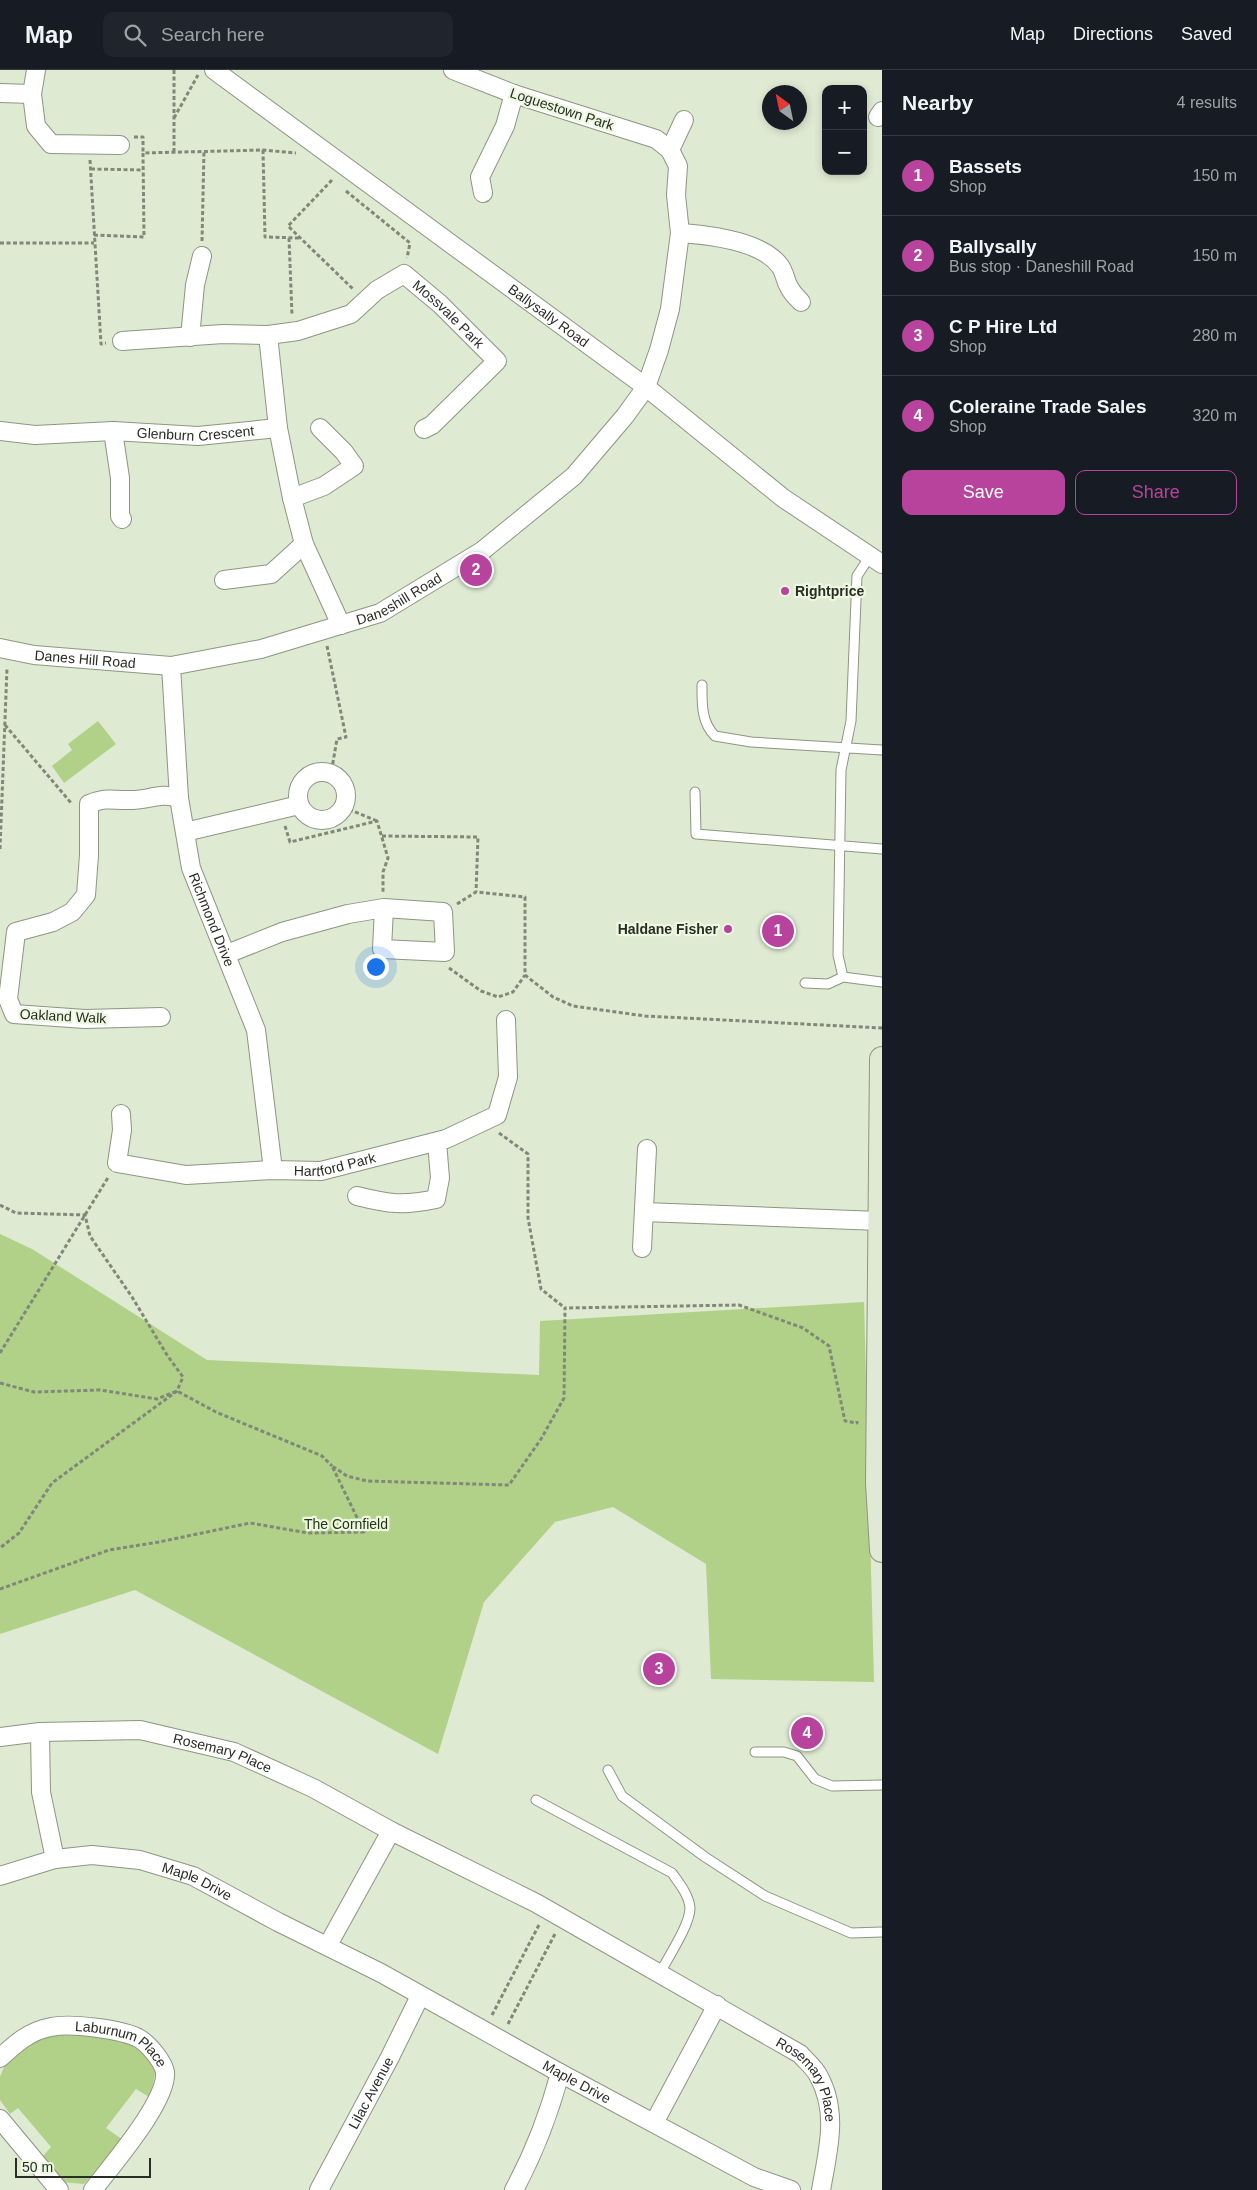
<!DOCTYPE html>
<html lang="en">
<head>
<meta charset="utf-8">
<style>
  body { margin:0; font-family:Helvetica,sans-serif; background:#20242c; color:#f1f3f6 }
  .controls { position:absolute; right:15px; top:15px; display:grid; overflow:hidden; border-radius:10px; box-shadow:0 2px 8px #0003 }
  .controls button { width:45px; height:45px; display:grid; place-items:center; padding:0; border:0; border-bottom:1px solid #363941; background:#171b24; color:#f1f3f6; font:25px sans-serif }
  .compass { position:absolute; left:762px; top:15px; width:45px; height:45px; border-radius:50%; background:#171b24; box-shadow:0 2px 8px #0003; rotate:327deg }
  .scale { position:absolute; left:15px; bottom:12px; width:136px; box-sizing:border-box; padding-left:5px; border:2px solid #292d25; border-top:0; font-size:14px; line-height:18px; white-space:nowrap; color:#292d25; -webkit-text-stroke:4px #edf8e1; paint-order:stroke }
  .you { position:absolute; left:375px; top:896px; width:18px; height:18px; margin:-12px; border:4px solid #fff; border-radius:50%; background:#1a73e8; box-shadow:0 0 0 8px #1a73e833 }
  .badge { display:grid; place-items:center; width:32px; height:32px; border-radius:50%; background:#b7439c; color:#fff; font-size:16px; font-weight:700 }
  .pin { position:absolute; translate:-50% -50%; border:2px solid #fff; box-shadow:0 1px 5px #0006 }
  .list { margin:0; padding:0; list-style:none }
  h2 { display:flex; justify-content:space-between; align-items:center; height:65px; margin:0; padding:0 20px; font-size:21px }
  h2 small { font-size:16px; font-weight:400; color:#9ea1a6 }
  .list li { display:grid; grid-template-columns:32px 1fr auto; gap:15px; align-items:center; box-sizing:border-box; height:80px; padding:0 20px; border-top:1px solid #363941 }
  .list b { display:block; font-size:19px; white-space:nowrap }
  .list p { margin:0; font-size:16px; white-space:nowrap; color:#9ea1a6 }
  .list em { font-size:16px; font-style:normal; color:#9ea1a6 }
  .actions { display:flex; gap:10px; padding:15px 20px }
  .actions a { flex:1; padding:11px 0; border:1px solid #b7439c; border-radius:10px; text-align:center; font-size:18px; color:#b7439c }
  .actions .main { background:#b7439c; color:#fff }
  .icon { flex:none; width:28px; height:28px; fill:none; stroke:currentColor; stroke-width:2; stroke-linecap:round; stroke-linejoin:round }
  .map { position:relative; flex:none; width:882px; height:2120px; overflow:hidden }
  header { display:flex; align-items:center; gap:30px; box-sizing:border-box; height:70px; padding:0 25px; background:#171b24; border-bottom:1px solid #363941 }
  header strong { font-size:24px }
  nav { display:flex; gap:28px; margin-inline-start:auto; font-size:18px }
  .search { width:350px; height:45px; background:#20242c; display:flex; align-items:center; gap:12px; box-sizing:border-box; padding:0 18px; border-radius:10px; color:#9ea1a6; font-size:19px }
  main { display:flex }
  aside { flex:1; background:#171b24 }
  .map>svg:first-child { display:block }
  .green { fill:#b1d189 }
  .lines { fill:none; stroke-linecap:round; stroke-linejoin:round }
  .lane-casing { stroke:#8c9681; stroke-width:11 }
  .street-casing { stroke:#8c9681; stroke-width:20 }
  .secondary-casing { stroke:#8c9681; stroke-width:26 }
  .path { stroke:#818879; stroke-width:3; stroke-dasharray:4 2.5; stroke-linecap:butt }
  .lane { stroke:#fff; stroke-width:9 }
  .street { stroke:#fff; stroke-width:18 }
  .secondary { stroke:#e0e9d4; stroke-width:24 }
  .poi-dot { fill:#b7439c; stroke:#edf8e1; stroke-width:2 }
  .labels { text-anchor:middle; stroke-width:4.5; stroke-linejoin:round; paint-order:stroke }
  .street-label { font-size:14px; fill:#292d25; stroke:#edf8e1 }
  .poi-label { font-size:14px; font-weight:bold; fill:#292d25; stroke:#edf8e1; text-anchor:start }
  .park-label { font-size:14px; fill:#273513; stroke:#edf8e1 }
</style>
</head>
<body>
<header>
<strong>Map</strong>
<div class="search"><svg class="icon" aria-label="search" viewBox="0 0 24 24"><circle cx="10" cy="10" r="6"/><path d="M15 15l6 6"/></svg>Search here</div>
<nav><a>Map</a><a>Directions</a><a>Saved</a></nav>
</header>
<main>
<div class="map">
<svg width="882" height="2120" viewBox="0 0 882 2120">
  <rect width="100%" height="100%" fill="#dfead3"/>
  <path class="green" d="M98,651l18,23 -52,39 -12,-17 20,-16 -4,-6z
    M0,1164l32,15 175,111 332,15 1,-54 324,-19 10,380 -163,-3 -5,-115 -93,-57 -58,15 -71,80 -46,152 -303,-164 -135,44z
    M51,1965c28,1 87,-2 102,28 5,10 -1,24 -4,34l-13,-8 -30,39 17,12 -39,44 -23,-2 -18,-26 8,-9 -33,-39 -8,6 -10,-14v-23l5,-13 23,-18z"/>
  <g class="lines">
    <g class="lane-casing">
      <path id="lane" d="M702,615c0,18 -1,37 13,51l36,6 131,8
        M695,722l1,42 186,15
        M843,907l-5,-22 3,-185 10,-49 6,-145 13,-20
        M805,913l23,1 15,-7 39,5
        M755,1682h29l13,4 18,23 17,7 50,-1
        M608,1700l14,26 83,61 60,39 86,37 31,-1
        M536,1730l136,73c7,10 17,22 18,35 0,17 -22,49 -30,65"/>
    </g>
    <g class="street-casing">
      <g id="street">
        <path d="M36,0l-4,24 4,32 15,18 69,1"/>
        <path id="s1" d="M214,0l432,317 137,111 99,66"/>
        <path d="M0,23l32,1"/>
        <path d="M878,47l4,-6"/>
        <path d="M670,80l14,-30"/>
        <path d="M483,123l-3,-16 25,-51 9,-32"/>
        <path d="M680,163c29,2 82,8 100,33 5,7 5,14 9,21 3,6 8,11 12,15"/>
        <path d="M190,267l5,-52 7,-29"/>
        <path d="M122,271l101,-7 45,1"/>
        <path id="s2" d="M0,361l35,4 78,-4 85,5 80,-8"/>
        <path d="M113,361l7,47v38l2,3"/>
        <path d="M292,428l32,-12 30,-20 -10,-14 -24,-24"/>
        <path d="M224,510l47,-6 33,-30"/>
        <path id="s3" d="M341,555l-37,-81 -12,-46 -14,-70 -10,-93 30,-4 53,-17 26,-24 27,-16 36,30 57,57 -65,64 -8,4"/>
        <path id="s4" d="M0,578l34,7 137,11 90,-17 119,-36 102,-62 92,-75 51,-60 21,-29 13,-37 11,-41 10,-76 -4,-38 2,-29 -8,-16 -14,-11 -142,-45 -61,-24"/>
        <path id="s5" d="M171,596l8,132 12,70 65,162 17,140"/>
        <circle cx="322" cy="726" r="24"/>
        <path d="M185,762l114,-27"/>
        <path d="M227,884l55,-22 66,-18 36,-6 59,4 2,40 -63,-3 2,-41"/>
        <path d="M161,947l-76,2 -71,-5 -6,-15 8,-67 37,-10 19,-10 14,-17 3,-40v-51c20,-8 23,-3 43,-4 18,0 28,-8 47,-2"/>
        <path id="s6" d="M121,1044l1,16 -5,33 69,12 87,-5 48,1 125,-32 51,-24 11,-38 -2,-57"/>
        <path d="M357,1126c32,8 46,10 79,3l4,-21 -3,-36"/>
        <path d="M644,1142l235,9"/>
        <path d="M642,1178l5,-99"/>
        <path d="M40,1662l1,60 14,67"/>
        <path id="s7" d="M0,1667l40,-5 100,-2 94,22 79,36 78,43 145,72 264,151c6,7 14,13 18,21 21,37 10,75 3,115"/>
        <path id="s8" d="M0,1806l55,-17 37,-4 48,5 53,16 85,46 103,51 179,100 194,104 37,13"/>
        <path d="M328,1875l63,-114"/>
        <path id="s9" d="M0,1988c15,-14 29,-27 51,-31 19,-4 72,2 89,12 9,6 23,22 25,33 3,29 -54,94 -72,118"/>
        <path d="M0,2049l59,71"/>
        <path d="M654,2053l63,-118"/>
        <path id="s10" d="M319,2120l71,-133 30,-61"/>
        <path d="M514,2120c20,-37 35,-76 46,-117"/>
      </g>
    </g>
    <g class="secondary-casing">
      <path id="secondary" d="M882,989l-4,424 4,67"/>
    </g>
    <path class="path" d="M174,0v82
      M174,48l24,-43
      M134,67h9v16
      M263,80l2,87 34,1
      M90,90l11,184 5,-1
      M91,99l52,1
      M332,110l-44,46 66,64
      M346,121l64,52 -3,15
      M94,165l50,2 -1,-84 120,-3 33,3
      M289,168l3,77
      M202,171l2,-90
      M0,173h94
      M327,576l19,91 -9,2 -6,35
      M5,655l67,79
      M343,737l34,14
      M285,756l5,16 87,-21 11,37 -5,14v21
      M382,766l96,1 -2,55
      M0,779l7,-181
      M457,834l19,-12 49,5v78l28,22 20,9 72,10 237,12
      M449,898l32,23 17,6 15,-5 12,-17
      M499,1063l29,21v64l13,71 24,19
      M0,1135l16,8 69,2 5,21 42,61 35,58 16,22 -6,14 -125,92 -33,50 -19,15
      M0,1283l109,-177
      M0,1313l34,9 66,-2 57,9 20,-8 39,21 106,44 10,10
      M0,1519l109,-39 50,-8 91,-19 58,10 56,-1 -32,-66 15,10 20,5 142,4 32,-46 23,-41 1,-90 174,-3 64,23 26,18 16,75 12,2v-2
      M492,1945l48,-92
      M508,1954l48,-92"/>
    <use href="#lane" class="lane"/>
    <use href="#street" class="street"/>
    <use href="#secondary" class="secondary"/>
  </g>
  <g class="poi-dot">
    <circle cx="785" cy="521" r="5"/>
    <circle cx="728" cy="859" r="5"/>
  </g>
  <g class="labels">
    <g class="street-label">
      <text transform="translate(562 39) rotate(18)" y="5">Loguestown Park</text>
      <text dy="5" stroke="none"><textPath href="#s3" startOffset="514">Mossvale Park</textPath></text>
      <text dy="5" stroke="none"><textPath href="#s1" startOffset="415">Ballysally Road</textPath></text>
      <text dy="5" stroke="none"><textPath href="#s2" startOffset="196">Glenburn Crescent</textPath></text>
      <text dy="5" stroke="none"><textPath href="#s4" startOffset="411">Daneshill Road</textPath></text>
      <text dy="5" stroke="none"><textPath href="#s4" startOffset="86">Danes Hill Road</textPath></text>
      <text dy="5" stroke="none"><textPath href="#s5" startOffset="259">Richmond Drive</textPath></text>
      <text transform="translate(63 946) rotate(3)" y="5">Oakland Walk</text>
      <text dy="5" stroke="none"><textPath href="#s6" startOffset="269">Hartford Park</textPath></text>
      <text dy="5" stroke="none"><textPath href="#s7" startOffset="226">Rosemary Place</textPath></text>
      <text dy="5" stroke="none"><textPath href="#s8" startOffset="204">Maple Drive</textPath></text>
      <text dy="5" stroke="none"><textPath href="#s9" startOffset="136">Laburnum Place</textPath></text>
      <text dy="5" stroke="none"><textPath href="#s8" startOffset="634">Maple Drive</textPath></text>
      <text dy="5" stroke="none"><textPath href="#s7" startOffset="904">Rosemary Place</textPath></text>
      <text dy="5" stroke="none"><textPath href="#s10" startOffset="110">Lilac Avenue</textPath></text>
    </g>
    <g class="poi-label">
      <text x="795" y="526">Rightprice</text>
      <text x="718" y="864" text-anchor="end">Haldane Fisher</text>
    </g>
    <g class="park-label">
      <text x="346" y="1459">The Cornfield</text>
    </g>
  </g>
</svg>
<div class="controls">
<button>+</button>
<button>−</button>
</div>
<svg class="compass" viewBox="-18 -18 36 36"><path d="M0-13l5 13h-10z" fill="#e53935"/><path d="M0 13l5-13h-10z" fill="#9ea1a6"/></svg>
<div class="scale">50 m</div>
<div class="you"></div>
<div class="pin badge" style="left:778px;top:861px">1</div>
<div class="pin badge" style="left:476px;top:500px">2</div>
<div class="pin badge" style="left:659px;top:1599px">3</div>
<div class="pin badge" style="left:807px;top:1663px">4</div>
</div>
<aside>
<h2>Nearby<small>4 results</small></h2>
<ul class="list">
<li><span class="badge">1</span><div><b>Bassets</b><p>Shop</p></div><em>150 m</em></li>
<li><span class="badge">2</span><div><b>Ballysally</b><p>Bus stop · Daneshill Road</p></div><em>150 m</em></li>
<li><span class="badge">3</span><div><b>C P Hire Ltd</b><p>Shop</p></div><em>280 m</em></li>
<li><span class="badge">4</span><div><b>Coleraine Trade Sales</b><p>Shop</p></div><em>320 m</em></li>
</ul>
<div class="actions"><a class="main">Save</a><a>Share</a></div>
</aside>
</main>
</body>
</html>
